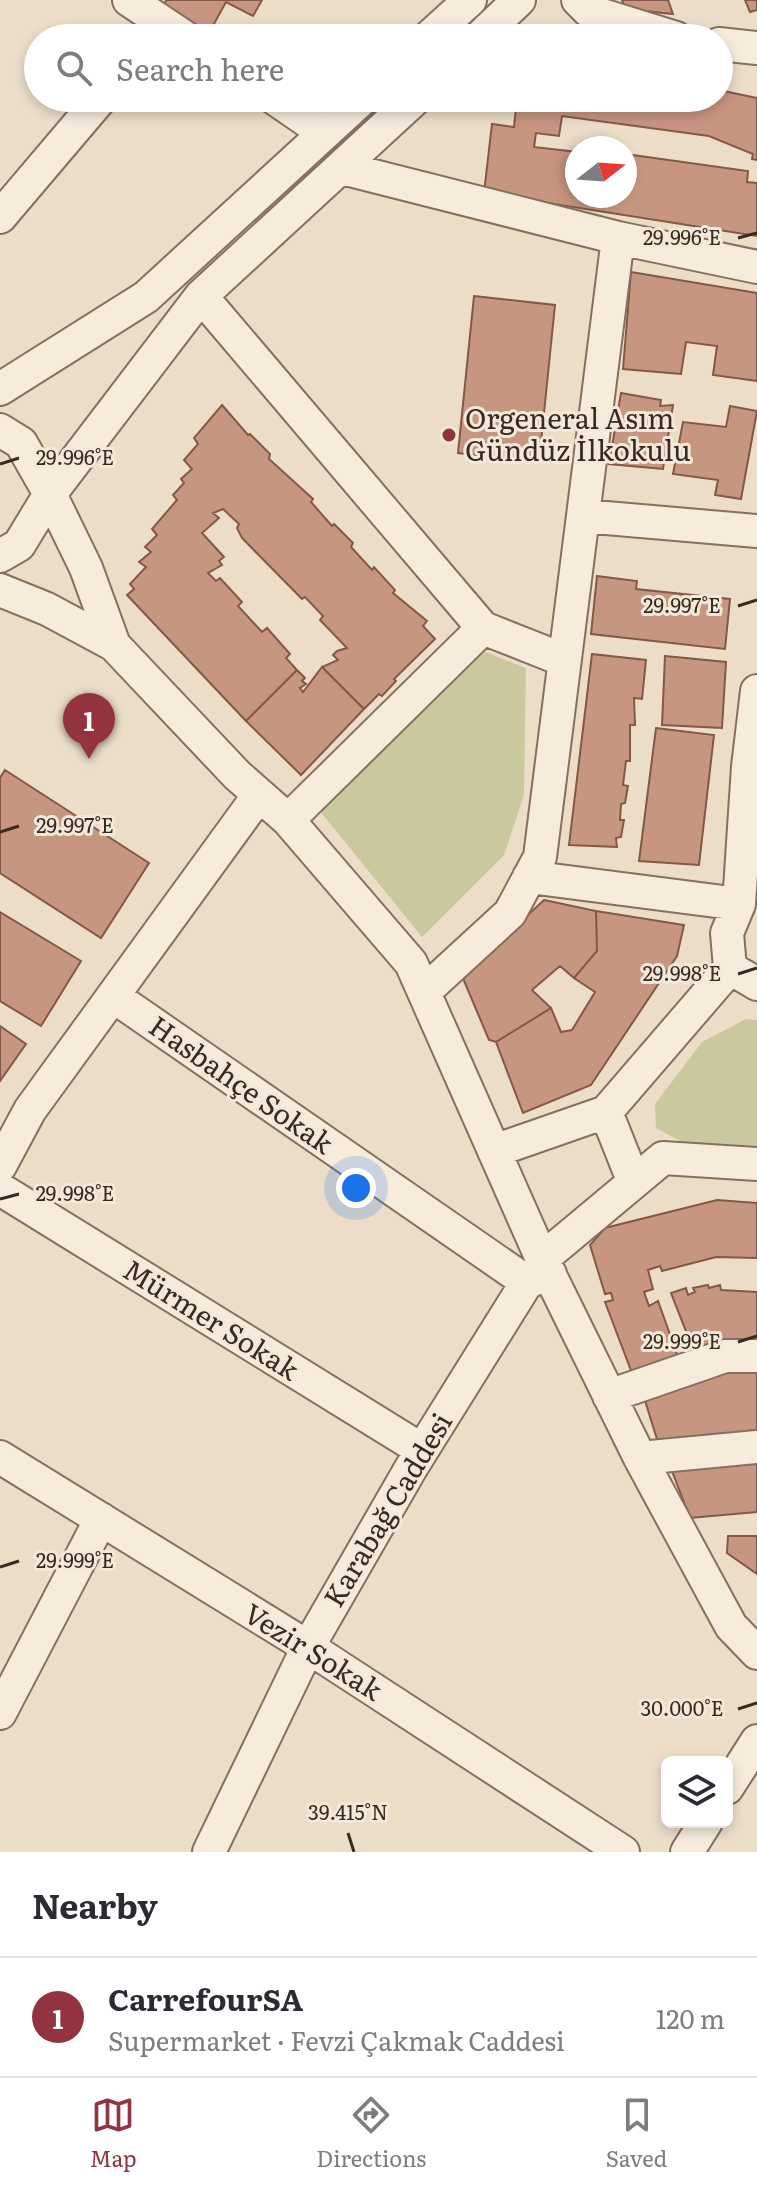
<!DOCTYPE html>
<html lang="en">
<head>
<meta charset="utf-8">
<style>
  body { margin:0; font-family:Literata,serif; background:#f7f7f7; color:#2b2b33 }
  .controls { position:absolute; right:24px; bottom:24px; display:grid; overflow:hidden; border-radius:12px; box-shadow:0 4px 12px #0003 }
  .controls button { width:72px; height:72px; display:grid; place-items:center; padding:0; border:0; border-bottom:2px solid #e1e1e2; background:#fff; color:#2b2b33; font:40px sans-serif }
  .compass { position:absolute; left:565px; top:136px; width:72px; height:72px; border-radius:50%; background:#fff; box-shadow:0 4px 12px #0003; rotate:73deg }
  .you { position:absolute; left:356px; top:1188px; width:28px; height:28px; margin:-20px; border:6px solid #fff; border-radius:50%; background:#1a73e8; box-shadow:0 0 0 12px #1a73e833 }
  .badge { display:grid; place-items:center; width:52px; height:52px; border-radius:50%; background:#92333f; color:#fff; font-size:26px; font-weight:700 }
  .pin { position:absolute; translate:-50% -66px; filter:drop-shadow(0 2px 4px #0008) }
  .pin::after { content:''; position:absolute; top:42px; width:28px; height:24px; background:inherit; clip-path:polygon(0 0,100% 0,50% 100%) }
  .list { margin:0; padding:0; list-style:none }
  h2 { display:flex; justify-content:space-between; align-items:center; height:104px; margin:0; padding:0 32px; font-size:34px }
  h2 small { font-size:26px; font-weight:400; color:#7c7c81 }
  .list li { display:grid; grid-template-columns:52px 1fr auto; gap:24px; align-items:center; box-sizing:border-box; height:120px; padding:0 32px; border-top:2px solid #e1e1e2 }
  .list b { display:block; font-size:30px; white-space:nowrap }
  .list p { margin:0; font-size:26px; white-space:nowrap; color:#7c7c81 }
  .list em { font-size:26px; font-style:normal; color:#7c7c81 }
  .icon { flex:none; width:44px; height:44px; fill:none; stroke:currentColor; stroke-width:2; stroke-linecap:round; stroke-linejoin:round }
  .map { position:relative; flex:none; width:757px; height:1852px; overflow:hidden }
  .search { position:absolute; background:#fff; box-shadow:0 4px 12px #0003; left:24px; right:24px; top:24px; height:88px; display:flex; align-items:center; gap:20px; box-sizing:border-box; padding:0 28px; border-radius:44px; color:#7c7c81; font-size:30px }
  .sheet { height:224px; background:#fff }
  nav { display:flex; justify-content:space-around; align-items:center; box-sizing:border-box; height:112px; border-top:2px solid #e1e1e2; background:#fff; font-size:22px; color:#7c7c81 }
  nav a { display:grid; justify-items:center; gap:4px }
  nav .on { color:#92333f }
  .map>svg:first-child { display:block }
  .green { fill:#cac99d }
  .building { fill:#c79681; stroke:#855746; stroke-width:2 }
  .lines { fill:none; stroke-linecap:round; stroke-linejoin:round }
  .minor-casing { stroke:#876f5f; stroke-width:36 }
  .minor { stroke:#f7ecdc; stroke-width:32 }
  .ticks { fill:none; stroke:#392a21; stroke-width:3 }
  .poi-dot { fill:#92333f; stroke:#f4e8d8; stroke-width:3 }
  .labels { text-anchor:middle; stroke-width:6; stroke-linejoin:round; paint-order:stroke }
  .poi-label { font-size:28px; fill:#392a21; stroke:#f4e8d8; text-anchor:start }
  .street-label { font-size:28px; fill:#392a21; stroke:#f4e8d8 }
  .ticks-label { font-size:20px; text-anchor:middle; fill:#392a21; stroke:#f4e8d8; stroke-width:6; stroke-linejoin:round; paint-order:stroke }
</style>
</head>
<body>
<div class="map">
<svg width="757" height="1852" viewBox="0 0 757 1852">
  <rect width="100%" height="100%" fill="#ecddc9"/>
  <path class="green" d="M478,649l48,19 -2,127 -20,60 -82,82 -107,-132z
    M746,1019l11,1v129l-73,-6 -28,-15 -1,-24 47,-62z"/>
  <path class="building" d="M166,0h96l-9,16 -27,-14 -17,31 -46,-25z
    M622,0h46l5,14 -48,-5z
    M745,0h12v10l-7,2z
    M719,90l38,8v62l-5,-1 1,-5 -44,-18 -147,-20 -3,20 -23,-3 -2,14 43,5v44h48v-42l123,17 -1,11 10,1v53l-273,-43 8,-69 22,3 3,-29h202z
    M631,272l126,21v88l-44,-6 4,-29 -31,-4 -5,32 -58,-5z
    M474,296l81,9 -16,157 -81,-9z
    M621,393l40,7 -1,6 13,-1 -10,64 -54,-5z
    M222,405l26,30 2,-1 20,20 -1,5 44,40 -2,3 21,24 2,-2 19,19 -2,4 21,23 2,-3 21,23 -2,3 34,28 -4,5 12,13 -41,40 2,2 -14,15 -3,-2 -15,15 -42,-42 16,-7 -5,-5 4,-4 10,-3 -27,-28 3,-4 -18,-19 -3,2 -60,-61 -5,-10 2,-4 -16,-15 -10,4 6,5 -17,15 22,24 -5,4 3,4 -14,8 8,8 4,-3 22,24 -4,4 24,26 5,-4 23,26 -4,4 11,12 -51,51 -119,-126 7,-6 -4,-5 16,-17 -7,-5 12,-10 -6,-5 12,-12 -5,-6 25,-29 -4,-5 11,-12 -3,-4 11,-10 -8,-9 14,-16 -4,-6z
    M730,406l27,5 -16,88 -26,-4 3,-15 -45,-6 10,-52 43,5z
    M597,576l40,5 -1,8 94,10 -5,50 -134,-15z
    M592,654l54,6 -4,39 -8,-1 1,27h-5v36h-4l-3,24 5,1 -3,17 -4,1 -1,16h4l-3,17 -5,1 1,9 -48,-2z
    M665,656l61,6 -4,66 -60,-3z
    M322,667l42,42 -63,66 -55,-54 51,-51 8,8 -3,3 4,3 -6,4 3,4z
    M656,728l58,7 -15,130 -60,-4z
    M5,770l144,93 -48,75 -101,-65v-95z
    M544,900l52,11 1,40 -23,27 -14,-12 -28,24 19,18 -55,34 -7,-2 -27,-64z
    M596,911l88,14 -7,31 -86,129 -68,28 -27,-71 55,-34 10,24 11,-2 23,-38 -21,-14 23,-27z
    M0,912l81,49 -40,65 -41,-25z
    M0,1026l26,18 -26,37z
    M717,1200l40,3v55l-41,-1 -54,14 -2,-5 -12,4 5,19 -9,3 5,14 9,-5 20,56 -46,16 -27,-71 8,-2 -2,-7 -6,1 -15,-49 15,-17z
    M708,1285l1,3 11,-3 1,5 36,2v49l-34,1 -30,7 -22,-56 15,-5 2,7 7,-3 -2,-4z
    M757,1363v67l-96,22 -19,-61z
    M757,1459v53l-67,6 -18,-47z
    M728,1536h29v38l-30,-21z"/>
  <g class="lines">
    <g class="minor-casing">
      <path id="minor" d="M129,0l57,38
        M578,0l11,11 87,27
        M428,38l42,-38
        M479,38l40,-38
        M719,44l38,4
        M274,98l51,35
        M342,168l276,70 139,29
        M0,217l101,-119
        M201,296l282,332 -195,192
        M0,389l146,-92 217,-199
        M0,430l21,13 29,51 36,74 28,77
        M583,516l174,15
        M0,556l19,-11 31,-51 151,-198 215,-198
        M0,590l47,19 67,36 123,130 51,45 123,143 131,296 98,199 91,168 26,27
        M483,628l81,32
        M757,691l-9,76 -9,137 -12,29 3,35 27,16
        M529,877l210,27
        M424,992l86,-79 30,-56 78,-619
        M113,996l414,286
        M606,1112l27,68
        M494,1151l112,-39 124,-144
        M0,1166l30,-56 229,-315
        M0,1189l422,261
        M542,1259l121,-101 94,6
        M609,1396l116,-40h32
        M0,1457l308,190 315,205
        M640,1458l117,-11
        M0,1713l101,-194
        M727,1788l30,-47
        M209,1852l99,-205 103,-179 116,-186 23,-8
        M687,1852l19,-30"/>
    </g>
    <use href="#minor" class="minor"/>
  </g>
  <path class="ticks" d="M738,238l19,-5M0,464l19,-6M738,606l19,-6M0,832l19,-6M738,974l19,-6M0,1199l19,-5M738,1342l19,-6M0,1567l19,-6M738,1709l19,-6M348,1833l6,19"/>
  <circle class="poi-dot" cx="449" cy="435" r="8"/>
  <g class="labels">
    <g class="poi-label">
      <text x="465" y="429">Orgeneral Asım<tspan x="465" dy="32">Gündüz İlkokulu</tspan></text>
    </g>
    <g class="street-label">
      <text transform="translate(241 1085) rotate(35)" y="10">Hasbahçe Sokak</text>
      <text transform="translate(211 1320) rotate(32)" y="10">Mürmer Sokak</text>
      <text transform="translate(388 1510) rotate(-59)" y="10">Karabağ Caddesi</text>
      <text transform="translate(313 1652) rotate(32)" y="10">Vezir Sokak</text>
    </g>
  </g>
  <g class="ticks-label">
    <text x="682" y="245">29.996°E</text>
    <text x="75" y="465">29.996°E</text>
    <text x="682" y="613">29.997°E</text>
    <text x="75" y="833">29.997°E</text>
    <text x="682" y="981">29.998°E</text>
    <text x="75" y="1201">29.998°E</text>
    <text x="682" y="1349">29.999°E</text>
    <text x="75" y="1568">29.999°E</text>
    <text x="682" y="1716">30.000°E</text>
    <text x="348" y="1820">39.415°N</text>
  </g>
</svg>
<div class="controls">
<button><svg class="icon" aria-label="layers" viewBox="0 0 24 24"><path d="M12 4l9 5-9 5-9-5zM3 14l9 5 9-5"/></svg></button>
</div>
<svg class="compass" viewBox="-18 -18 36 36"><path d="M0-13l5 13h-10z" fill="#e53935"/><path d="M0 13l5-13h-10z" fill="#7c7c81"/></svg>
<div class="you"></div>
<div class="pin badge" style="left:89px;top:759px">1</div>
<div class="search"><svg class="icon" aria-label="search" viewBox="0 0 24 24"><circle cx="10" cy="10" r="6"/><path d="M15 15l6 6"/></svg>Search here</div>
</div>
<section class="sheet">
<h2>Nearby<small></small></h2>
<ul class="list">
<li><span class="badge">1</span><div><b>CarrefourSA</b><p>Supermarket · Fevzi Çakmak Caddesi</p></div><em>120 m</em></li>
</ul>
</section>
<nav>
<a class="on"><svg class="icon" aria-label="map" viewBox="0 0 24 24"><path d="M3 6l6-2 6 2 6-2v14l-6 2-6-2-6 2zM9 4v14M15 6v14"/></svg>Map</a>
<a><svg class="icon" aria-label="directions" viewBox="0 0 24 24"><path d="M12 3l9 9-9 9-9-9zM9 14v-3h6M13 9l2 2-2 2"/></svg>Directions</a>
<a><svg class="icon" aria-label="saved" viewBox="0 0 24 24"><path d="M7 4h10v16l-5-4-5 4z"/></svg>Saved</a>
</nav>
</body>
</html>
